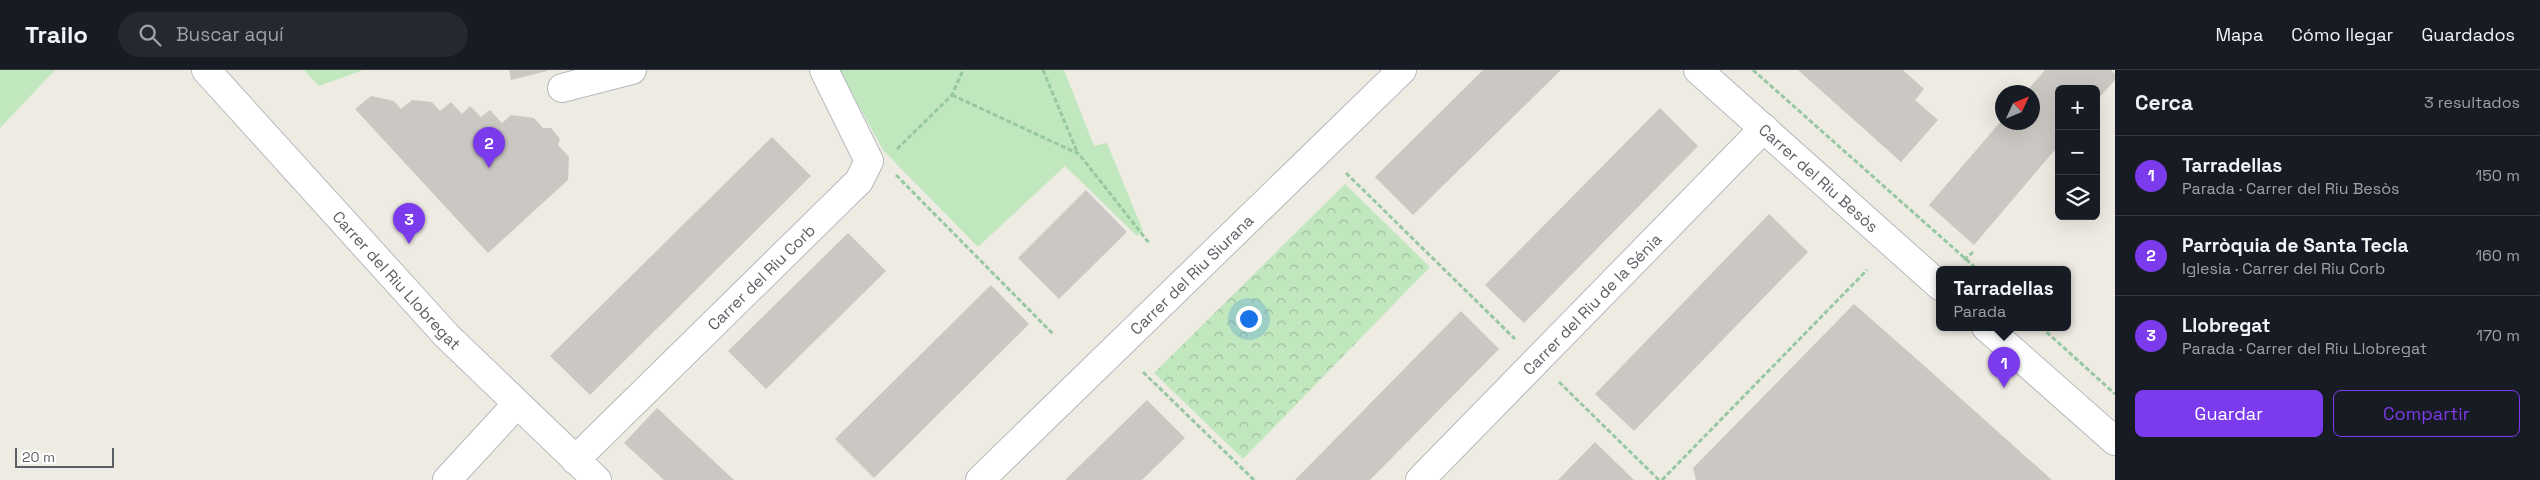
<!DOCTYPE html>
<html lang="es">
<head>
<meta charset="utf-8">
<style>
  body { margin:0; font-family:"Space Grotesk",sans-serif; background:#242831; color:#f1f3f6 }
  .controls { position:absolute; right:15px; top:15px; display:grid; overflow:hidden; border-radius:8px; box-shadow:0 5px 20px #0002 }
  .controls button { width:45px; height:45px; display:grid; place-items:center; padding:0; border:0; border-bottom:1px solid #363941; background:#171b24; color:#f1f3f6; font:25px sans-serif }
  .compass { position:absolute; left:1995px; top:15px; width:45px; height:45px; border-radius:50%; background:#171b24; box-shadow:0 5px 20px #0002; rotate:46deg }
  .scale { position:absolute; left:15px; bottom:12px; width:99px; box-sizing:border-box; padding-left:5px; border:2px solid #5b5f64; border-top:0; font-size:14px; line-height:18px; white-space:nowrap; color:#5b5f64; -webkit-text-stroke:4px #fff; paint-order:stroke }
  .you { position:absolute; left:1248px; top:248px; width:18px; height:18px; margin:-12px; border:4px solid #fff; border-radius:50%; background:#1a73e8; box-shadow:0 0 0 8px #1a73e833 }
  .badge { display:grid; place-items:center; width:32px; height:32px; border-radius:50%; background:#7c3aed; color:#fff; font-size:16px; font-weight:700 }
  .pin { position:absolute; translate:-50% -41px; filter:drop-shadow(0 1px 2px #0008) }
  .pin::after { content:''; position:absolute; top:26px; width:18px; height:15px; background:inherit; clip-path:polygon(0 0,100% 0,50% 100%) }
  .popup { position:absolute; left:1936px; top:196px; width:135px; height:65px; box-sizing:border-box; display:grid; place-content:center; border-radius:8px; background:#171b24; filter:drop-shadow(0 1px 4px #0005); font-size:16px; white-space:nowrap; color:#9ea1a6 }
  .popup b { font-size:19px; color:#f1f3f6 }
  .popup::after { content:''; position:absolute; left:50%; top:100%; margin-left:-10px; border:10px solid transparent; border-top-color:#171b24 }
  .list { margin:0; padding:0; list-style:none }
  h2 { display:flex; justify-content:space-between; align-items:center; height:65px; margin:0; padding:0 20px; font-size:21px }
  h2 small { font-size:16px; font-weight:400; color:#9ea1a6 }
  .list li { display:grid; grid-template-columns:32px 1fr auto; gap:15px; align-items:center; box-sizing:border-box; height:80px; padding:0 20px; border-top:1px solid #363941 }
  .list b { display:block; font-size:19px; white-space:nowrap }
  .list p { margin:0; font-size:16px; white-space:nowrap; color:#9ea1a6 }
  .list em { font-size:16px; font-style:normal; color:#9ea1a6 }
  .actions { display:flex; gap:10px; padding:15px 20px }
  .actions a { flex:1; padding:11px 0; border:1px solid #7c3aed; border-radius:8px; text-align:center; font-size:18px; color:#7c3aed }
  .actions .main { background:#7c3aed; color:#fff }
  .icon { flex:none; width:28px; height:28px; fill:none; stroke:currentColor; stroke-width:2; stroke-linecap:round; stroke-linejoin:round }
  .map { position:relative; flex:none; width:2115px; height:410px; overflow:hidden }
  header { display:flex; align-items:center; gap:30px; box-sizing:border-box; height:70px; padding:0 25px; background:#171b24; border-bottom:1px solid #363941 }
  header strong { font-size:24px }
  nav { display:flex; gap:28px; margin-inline-start:auto; font-size:18px }
  .search { width:350px; height:45px; background:#242831; display:flex; align-items:center; gap:12px; box-sizing:border-box; padding:0 18px; border-radius:28px; color:#9ea1a6; font-size:19px }
  main { display:flex }
  aside { flex:1; background:#171b24 }
  .map>svg:first-child { display:block }
  .green { fill:#c0e7be }
  .park { fill:url(#park-crowns) }
  .building { fill:#cbc7c2 }
  .lines { fill:none; stroke-linecap:round; stroke-linejoin:round }
  .minor-casing { stroke:#b5b9bd; stroke-width:30 }
  .path { stroke:#97c8a2; stroke-width:3; stroke-dasharray:5 2.5; stroke-linecap:butt }
  .minor { stroke:#fff; stroke-width:28 }
  .labels { text-anchor:middle; stroke-width:4; stroke-linejoin:round; paint-order:stroke }
  .street-label { font-size:16px; fill:#5b5f64; stroke:#fff }
</style>
</head>
<body>
<header>
<strong>Trailo</strong>
<div class="search"><svg class="icon" aria-label="search" viewBox="0 0 24 24"><circle cx="10" cy="10" r="6"/><path d="M15 15l6 6"/></svg>Buscar aquí</div>
<nav><a>Mapa</a><a>Cómo llegar</a><a>Guardados</a></nav>
</header>
<main>
<div class="map">
<svg width="2115" height="410" viewBox="0 0 2115 410">
  <defs>
    <pattern id="park-crowns" width="20" height="18" patternUnits="userSpaceOnUse" patternTransform="scale(1.25)"><rect width="20" height="18" fill="#c0e7be"/><path d="M2 6a3 3 0 1 1 6 0M12 15a3 3 0 1 1 6 0" fill="none" stroke="#9fbe9e"/></pattern>
  </defs>
  <rect width="100%" height="100%" fill="#eeebe3"/>
  <path class="green" d="M0,0h55l-55,58z
    M304,0h59l-44,16z
    M839,0h225l30,76 13,-3 36,88 -6,5 -72,-70 -87,81 -95,-97z"/>
  <path class="park" d="M1345,114l85,83 -187,192 -89,-86z"/>
  <path class="building" d="M509,0h38v1l-36,9z
    M1483,0h78l-148,145 -38,-38z
    M1798,0h105l21,19 -9,11 23,20 -37,42z
    M2045,0h66l4,4v6l-19,21v-12h-37v56l-85,100 -45,-40 73,-85v2h30v-30h-6z
    M371,26l23,5 7,8 11,-9 20,2 8,9 11,-9 11,12 8,-8 11,11 9,-7 12,13 9,-8 23,3 9,10h8l9,11 -2,6 11,12 -1,23 -80,73 -133,-144z
    M1660,38l38,38 -174,177 -39,-38z
    M772,67l39,39 -221,219 -40,-39z
    M1086,120l41,42 -68,67 -41,-41z
    M1769,144l39,38 -174,179 -39,-37z
    M848,163l38,38 -120,118 -38,-38z
    M991,215l38,39 -155,154 -39,-39z
    M1854,234l66,58 132,118h-356l-3,-12z
    M1461,241l38,38 -129,131h-75z
    M1147,330l38,38 -43,42h-77z
    M657,338l77,72h-70l-40,-37z
    M1595,372l39,38h-76z"/>
  <g class="lines">
    <g class="minor-casing">
      <g id="minor">
        <path id="s1" d="M206,0l241,266 150,144"/>
        <path id="s2" d="M1698,0l242,216"/>
        <path d="M562,18l70,-18"/>
        <path d="M1986,257l129,114"/>
        <path id="s3" d="M575,390l284,-279 10,-20 -45,-91"/>
        <path d="M447,410l69,-75"/>
        <path id="s4" d="M980,410l422,-410"/>
        <path id="s5" d="M1420,410l344,-352"/>
      </g>
    </g>
    <path class="path" d="M1043,0l35,84
      M1753,0l224,199
      M952,25l127,59 70,89
      M897,79l55,-54 11,-25
      M1346,103l169,166
      M896,105l158,160
      M1964,190l9,-8
      M2041,257l74,67
      M1143,302l111,108
      M1559,312l100,98
      M1662,410l205,-210"/>
    <use href="#minor" class="minor"/>
  </g>
  <g class="labels">
    <g class="street-label">
      <text dy="6" stroke="none"><textPath href="#s2" startOffset="162">Carrer del Riu Besòs</textPath></text>
      <text dy="6" stroke="none"><textPath href="#s4" startOffset="295">Carrer del Riu Siurana</textPath></text>
      <text dy="6" stroke="none"><textPath href="#s3" startOffset="261">Carrer del Riu Corb</textPath></text>
      <text dy="6" stroke="none"><textPath href="#s1" startOffset="284">Carrer del Riu Llobregat</textPath></text>
      <text dy="6" stroke="none"><textPath href="#s5" startOffset="246">Carrer del Riu de la Sénia</textPath></text>
    </g>
  </g>
</svg>
<div class="controls">
<button>+</button>
<button>−</button>
<button><svg class="icon" aria-label="layers" viewBox="0 0 24 24"><path d="M12 4l9 5-9 5-9-5zM3 14l9 5 9-5"/></svg></button>
</div>
<svg class="compass" viewBox="-18 -18 36 36"><path d="M0-13l5 13h-10z" fill="#e53935"/><path d="M0 13l5-13h-10z" fill="#9ea1a6"/></svg>
<div class="scale">20 m</div>
<div class="you"></div>
<div class="pin badge" style="left:2004px;top:318px">1</div>
<div class="popup"><b>Tarradellas</b>Parada</div>
<div class="pin badge" style="left:489px;top:98px">2</div>
<div class="pin badge" style="left:409px;top:174px">3</div>
</div>
<aside>
<h2>Cerca<small>3 resultados</small></h2>
<ul class="list">
<li><span class="badge">1</span><div><b>Tarradellas</b><p>Parada · Carrer del Riu Besòs</p></div><em>150 m</em></li>
<li><span class="badge">2</span><div><b>Parròquia de Santa Tecla</b><p>Iglesia · Carrer del Riu Corb</p></div><em>160 m</em></li>
<li><span class="badge">3</span><div><b>Llobregat</b><p>Parada · Carrer del Riu Llobregat</p></div><em>170 m</em></li>
</ul>
<div class="actions"><a class="main">Guardar</a><a>Compartir</a></div>
</aside>
</main>
</body>
</html>
